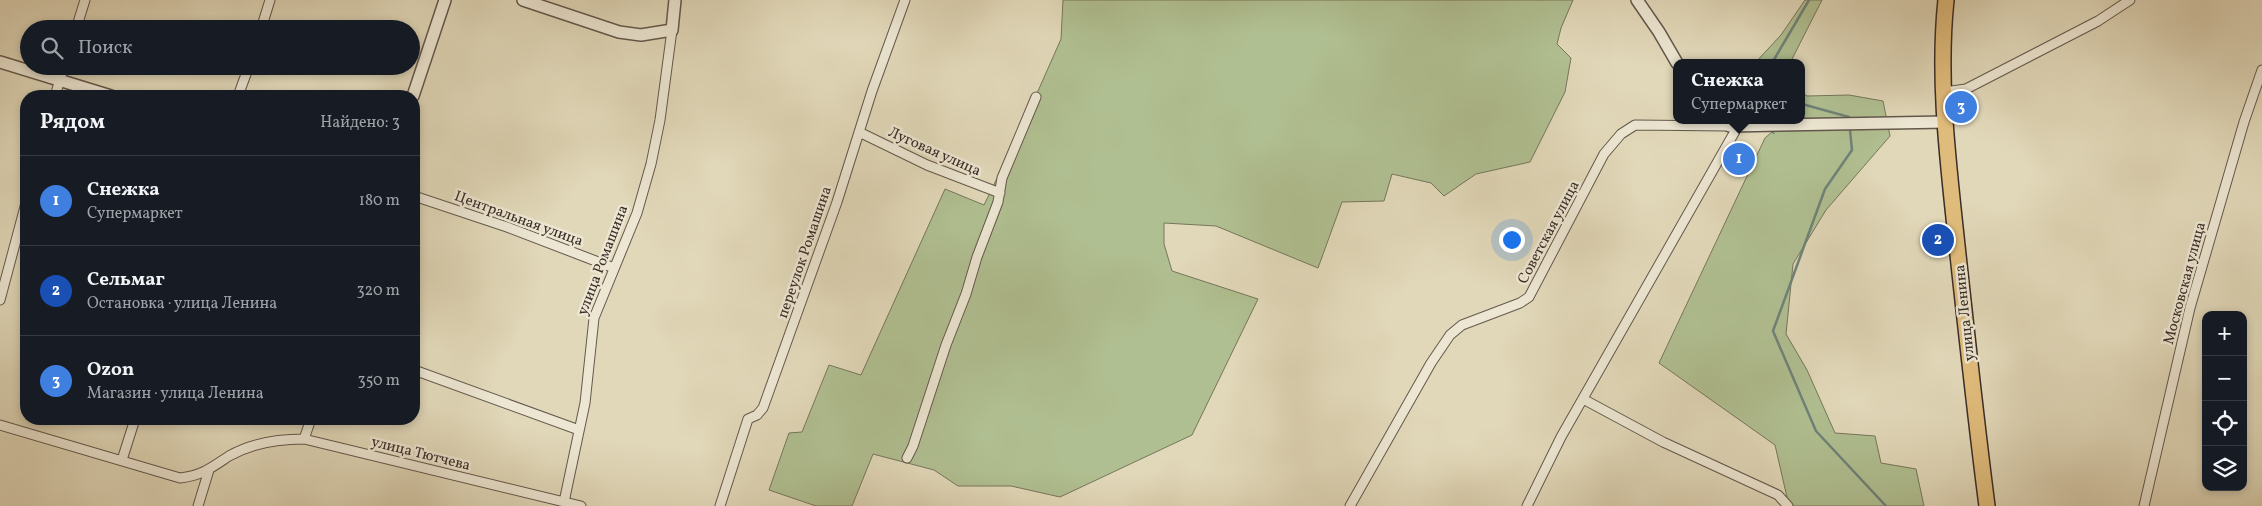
<!DOCTYPE html>
<html lang="ru">
<head>
<meta charset="utf-8">
<style>
  body { margin:0; font-family:Vollkorn,serif; background:#242831; color:#f1f3f6 }
  .controls { position:absolute; right:15px; bottom:15px; display:grid; overflow:hidden; border-radius:10px; box-shadow:0 2px 8px #0003 }
  .controls button { width:45px; height:45px; display:grid; place-items:center; padding:0; border:0; border-bottom:1px solid #363941; background:#171b24; color:#f1f3f6; font:25px sans-serif }
  .you { position:absolute; left:1511px; top:239px; width:18px; height:18px; margin:-12px; border:4px solid #fff; border-radius:50%; background:#1a73e8; box-shadow:0 0 0 8px #1a73e833 }
  .badge { display:grid; place-items:center; width:32px; height:32px; border-radius:50%; background:#2563eb; color:#fff; font-size:16px; font-weight:700 }
  .pin { position:absolute; translate:-50% -50%; border:2px solid #fff; box-shadow:0 1px 5px #0006 }
  .popup { position:absolute; left:1673px; top:59px; width:132px; height:65px; box-sizing:border-box; display:grid; place-content:center; border-radius:10px; background:#171b24; filter:drop-shadow(0 1px 4px #0005); font-size:16px; white-space:nowrap; color:#9ea1a6 }
  .popup b { font-size:19px; color:#f1f3f6 }
  .popup::after { content:''; position:absolute; left:50%; top:100%; margin-left:-10px; border:10px solid transparent; border-top-color:#171b24 }
  .list { margin:0; padding:0; list-style:none }
  h2 { display:flex; justify-content:space-between; align-items:center; height:65px; margin:0; padding:0 20px; font-size:21px }
  h2 small { font-size:16px; font-weight:400; color:#9ea1a6 }
  .list li { display:grid; grid-template-columns:32px 1fr auto; gap:15px; align-items:center; box-sizing:border-box; height:90px; padding:0 20px; border-top:1px solid #363941 }
  .list b { display:block; font-size:19px; white-space:nowrap }
  .list p { margin:0; font-size:16px; white-space:nowrap; color:#9ea1a6 }
  .list em { font-size:16px; font-style:normal; color:#9ea1a6 }
  .icon { flex:none; width:28px; height:28px; fill:none; stroke:currentColor; stroke-width:2; stroke-linecap:round; stroke-linejoin:round }
  .map { position:relative; flex:none; width:2262px; height:506px; overflow:hidden }
  .search { position:absolute; background:#171b24; box-shadow:0 2px 8px #0003; left:20px; top:20px; width:400px; height:55px; display:flex; align-items:center; gap:12px; box-sizing:border-box; padding:0 18px; border-radius:28px; color:#9ea1a6; font-size:19px }
  .panel { position:absolute; background:#171b24; box-shadow:0 2px 8px #0003; left:20px; top:90px; width:400px; height:335px; border-radius:20px }
  .map>svg:first-child { display:block }
  .green { fill:#b0bf91; stroke:#76765c }
  .lines { fill:none; stroke-linecap:round; stroke-linejoin:round }
  .stream { stroke:#708279; stroke-width:2.5 }
  .minor-casing { stroke:#64584c; stroke-width:11 }
  .tertiary-casing { stroke:#64584c; stroke-width:14 }
  .primary-casing { stroke:#3b2d27; stroke-width:18 }
  .minor { stroke:#ece6d2; stroke-width:9 }
  .tertiary { stroke:#ece6d2; stroke-width:11 }
  .primary { stroke:#e0bc7c; stroke-width:15 }
  .labels { text-anchor:middle; stroke-width:5; stroke-linejoin:round; paint-order:stroke }
  .street-label { font-size:15px; fill:#3b2d27; stroke:#ece6d2 }
</style>
</head>
<body>
<div class="map">
<svg width="2262" height="506" viewBox="0 0 2262 506">
  <rect width="100%" height="100%" fill="#e1d8b9"/>
  <filter id="stains"><feTurbulence type="fractalNoise" baseFrequency=".004" numOctaves="4"/><feColorMatrix values="0 0 0 0 .2 0 0 0 0 .09 0 0 0 0 .02 0 0 0 .5 -.17"/></filter>
  <radialGradient id="worn" r=".72"><stop offset=".6" stop-color="#630" stop-opacity="0"/><stop offset="1" stop-color="#630" stop-opacity=".3"/></radialGradient>
  <path class="green" d="M1063,0h510l-12,28 -4,16 14,14 -6,34 -35,70 -54,12 -32,22 -13,-13 -39,-9 -8,27 -42,1 -24,66 -102,-42 -52,-3v21l8,27 86,28 -66,136 -132,62 -49,-11h-53l-24,-16 -61,-16 -21,52h-36l-47,-16 20,-57 13,-1 27,-67 32,10 84,-186 39,16 39,-80 38,-86z
    M1805,0h17l-32,63h-35l26,-28z
    M1802,93l5,3 42,-1 34,6 7,35 -64,74 -33,54 -7,70 21,36 28,63 40,3 6,27 35,6 8,37h-135l-14,-61 -116,-82 106,-225 7,-6 2,2 -6,-14h34z"/>
  <g class="lines">
    <path class="stream" d="M1772,63l37,-63
      M1802,104l47,13
      M1850,130l2,20 -27,39 -52,142 43,100 70,75"/>
    <g class="minor-casing">
      <path id="minor" d="M76,29l9,-29
        M261,29l9,-29
        M1944,92l22,-3 132,-68 32,-21
        M55,96l9,-30
        M238,96l11,-30
        M859,132l68,33 73,28
        M414,196l93,31 107,41
        M0,300l26,-97
        M414,370l165,60
        M1583,399l80,43 115,53 10,11
        M0,425l180,53c23,-3 31,-10 49,-22 23,-13 49,-17 75,-17l277,67
        M304,439l7,-20
        M907,458l6,-12 33,-101 20,-51 11,-37 21,-55 4,-24 34,-81
        M122,460l13,-41
        M564,502l21,-99 9,-85 43,-105 14,-49 9,-44 12,-90
        M198,506l11,-36
        M720,506l28,-87 9,-4 6,-7 74,-206 35,-111 33,-91
        M1350,506l81,-143 19,-28 12,-10 58,-22 9,-6 75,-143 17,-20 14,-9 94,1
        M1527,506l34,-69 177,-311
        M2144,506l46,-198 54,-186 18,-52"/>
    </g>
    <g class="tertiary-casing">
      <path id="tertiary" d="M523,0l96,32 22,3 31,-5 3,-30
        M1637,0l22,32 18,31
        M0,62l111,34
        M413,96l32,-96
        M1720,120l10,6 216,-4"/>
    </g>
    <g class="primary-casing">
      <path id="primary" d="M1946,0c-8,75 1,152 9,227 10,93 20,186 32,279"/>
    </g>
    <use href="#minor" class="minor"/>
    <use href="#tertiary" class="tertiary"/>
    <use href="#primary" class="primary"/>
  </g>
  <g class="labels">
    <g class="street-label">
      <text transform="translate(935 151) rotate(24)" y="5">Луговая улица</text>
      <text transform="translate(519 218) rotate(20)" y="5">Центральная улица</text>
      <text transform="translate(1548 232) rotate(-62)" y="5">Советская улица</text>
      <text transform="translate(804 252) rotate(-71)" y="5">переулок Ромашина</text>
      <text transform="translate(602 260) rotate(-69)" y="5">улица Ромашина</text>
      <text transform="translate(2184 283) rotate(-75)" y="5">Московская улица</text>
      <text transform="translate(1964 313) rotate(-96)" y="5">улица Ленина</text>
      <text transform="translate(421 453) rotate(14)" y="5">улица Тютчева</text>
    </g>
  </g>
  <rect width="100%" height="100%" filter="url(#stains)"/>
  <rect width="100%" height="100%" fill="url(#worn)"/>
</svg>
<div class="controls">
<button>+</button>
<button>−</button>
<button><svg class="icon" aria-label="locate" viewBox="0 0 24 24"><circle cx="12" cy="12" r="6"/><path d="M12 2v4M12 18v4M2 12h4M18 12h4"/></svg></button>
<button><svg class="icon" aria-label="layers" viewBox="0 0 24 24"><path d="M12 4l9 5-9 5-9-5zM3 14l9 5 9-5"/></svg></button>
</div>
<div class="you"></div>
<div class="pin badge" style="left:1739px;top:159px;background:#3f7fe0">1</div>
<div class="popup"><b>Снежка</b>Супермаркет</div>
<div class="pin badge" style="left:1938px;top:240px;background:#1a4fb4">2</div>
<div class="pin badge" style="left:1961px;top:107px;background:#3f7fe0">3</div>
<div class="search"><svg class="icon" aria-label="search" viewBox="0 0 24 24"><circle cx="10" cy="10" r="6"/><path d="M15 15l6 6"/></svg>Поиск</div>
<section class="panel">
<h2>Рядом<small>Найдено: 3</small></h2>
<ul class="list">
<li><span class="badge" style="background:#3f7fe0">1</span><div><b>Снежка</b><p>Супермаркет</p></div><em>180 m</em></li>
<li><span class="badge" style="background:#1a4fb4">2</span><div><b>Сельмаг</b><p>Остановка · улица Ленина</p></div><em>320 m</em></li>
<li><span class="badge" style="background:#3f7fe0">3</span><div><b>Ozon</b><p>Магазин · улица Ленина</p></div><em>350 m</em></li>
</ul>
</section>
</div>
</body>
</html>
